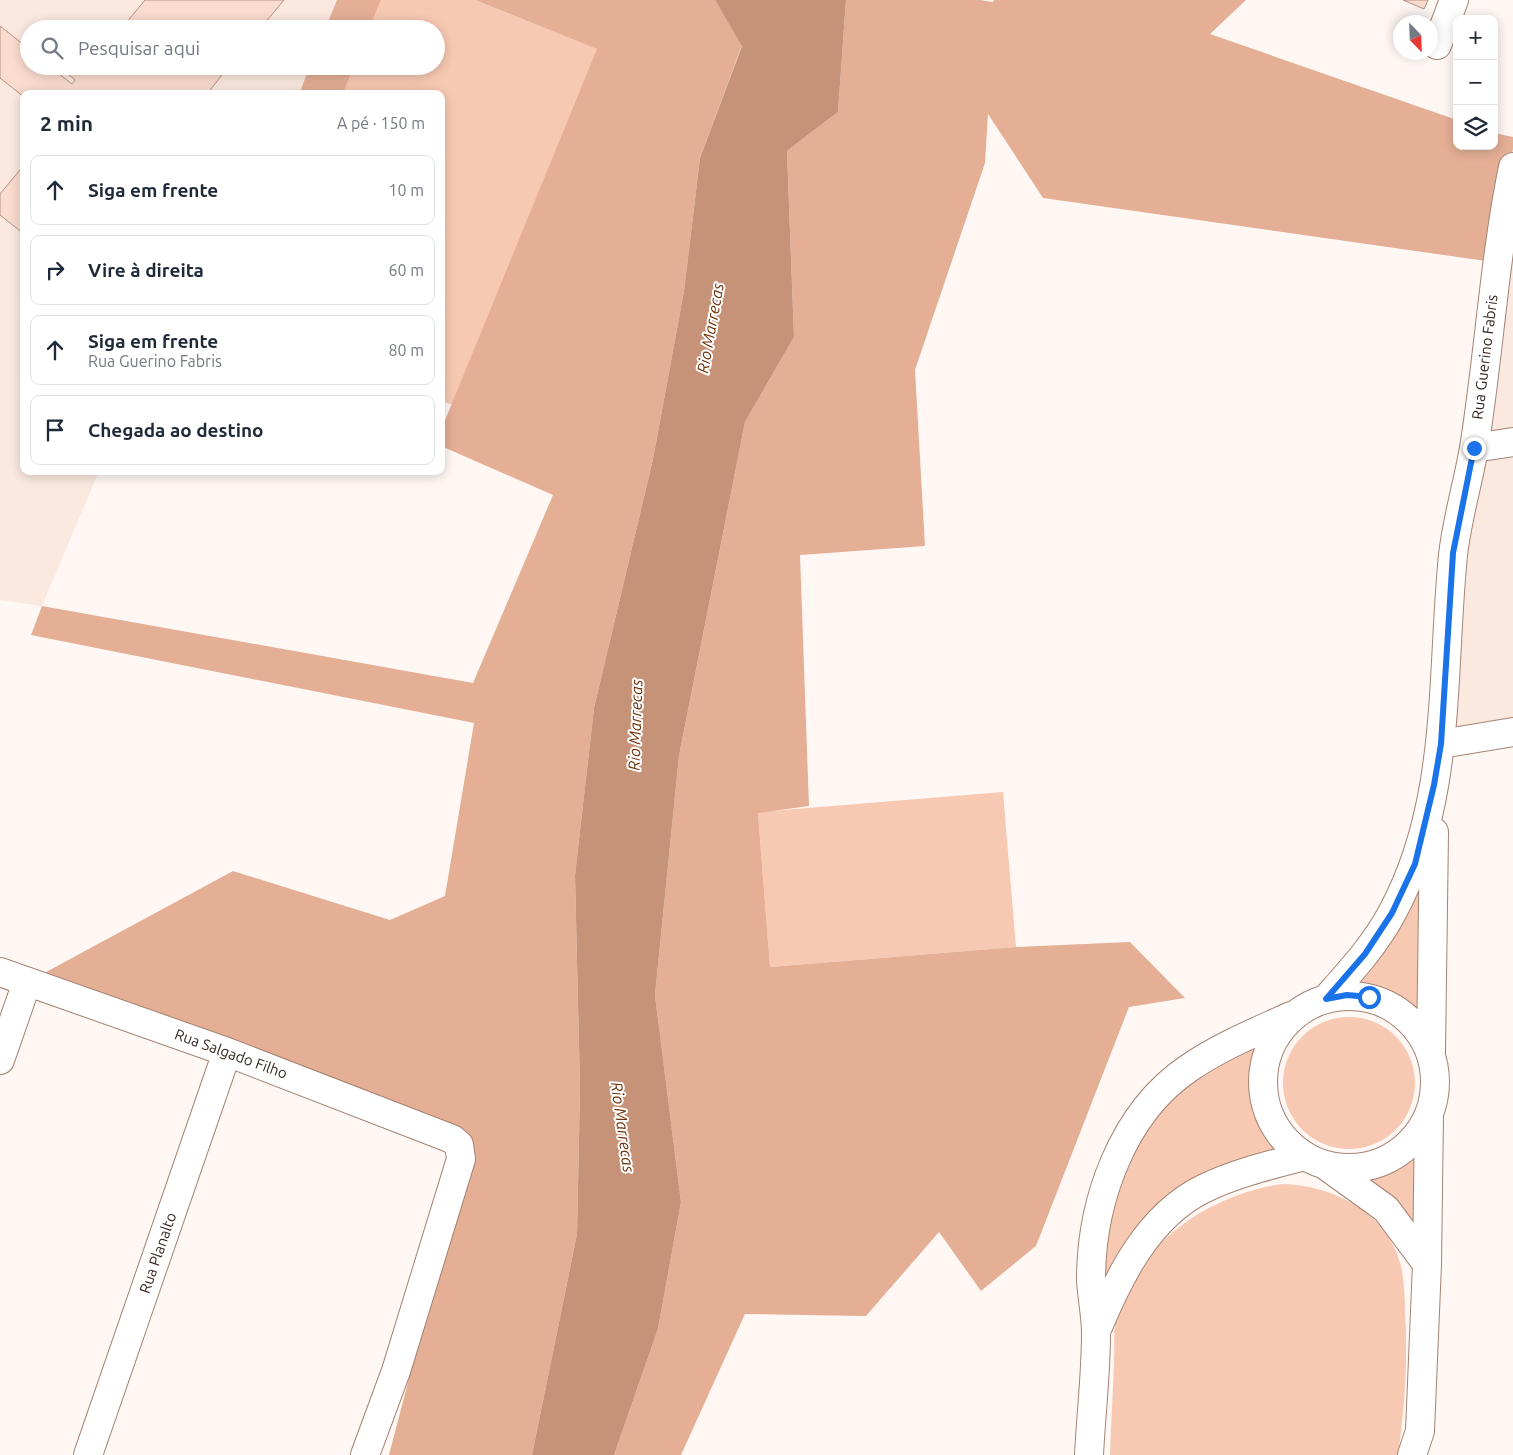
<!DOCTYPE html>
<html lang="pt">
<head>
<meta charset="utf-8">
<style>
  body { margin:0; font-family:Ubuntu,sans-serif; background:#f6f6f7; color:#1f2937 }
  .controls { position:absolute; right:15px; top:15px; display:grid; overflow:hidden; border-radius:10px; box-shadow:0 2px 12px #0003 }
  .controls button { width:45px; height:45px; display:grid; place-items:center; padding:0; border:0; border-bottom:1px solid #e0e1e3; background:#fff; color:#1f2937; font:25px sans-serif }
  .compass { position:absolute; left:1393px; top:15px; width:45px; height:45px; border-radius:50%; background:#fff; box-shadow:0 2px 12px #0003; rotate:157deg }
  .stop { position:absolute; width:15px; height:15px; margin:-11px; border:4px solid #1a73e8; border-radius:50%; background:#fff }
  .stop.end { background:#1a73e8; border-color:#fff; box-shadow:0 1px 5px #0008 }
  .list { margin:0; padding:0; list-style:none }
  h2 { display:flex; justify-content:space-between; align-items:center; height:65px; margin:0; padding:0 20px; font-size:21px }
  h2 small { font-size:16px; font-weight:400; color:#747a83 }
  .list li { display:grid; grid-template-columns:32px 1fr auto; gap:15px; align-items:center; box-sizing:border-box; height:70px; margin:0 10px 10px; padding:0 10px; border:1px solid #e0e1e3; border-radius:10px }
  .list b { display:block; font-size:19px; white-space:nowrap }
  .list p { margin:0; font-size:16px; white-space:nowrap; color:#747a83 }
  .list em { font-size:16px; font-style:normal; color:#747a83 }
  .icon { flex:none; width:28px; height:28px; fill:none; stroke:currentColor; stroke-width:2; stroke-linecap:round; stroke-linejoin:round }
  .map { position:relative; flex:none; width:1513px; height:1455px; overflow:hidden }
  .search { position:absolute; background:#fff; box-shadow:0 2px 12px #0003; left:20px; top:20px; width:425px; height:55px; display:flex; align-items:center; gap:12px; box-sizing:border-box; padding:0 18px; border-radius:28px; color:#747a83; font-size:19px }
  .panel { position:absolute; background:#fff; box-shadow:0 2px 12px #0003; left:20px; top:90px; width:425px; height:385px; border-radius:10px }
  .map>svg:first-child { display:block }
  .built { fill:#fbe9e0 }
  .green { fill:#f7c9b3 }
  .forest { fill:#e4af95 }
  .water { fill:#c69379 }
  .building { fill:#fadcce; stroke:#b39180 }
  .lines { fill:none; stroke-linecap:round; stroke-linejoin:round }
  .minor-casing { stroke:#a48372; stroke-width:30 }
  .minor { stroke:#fff; stroke-width:28 }
  .route { stroke:#1a73e8; stroke-width:6 }
  .labels { text-anchor:middle; stroke-width:4; stroke-linejoin:round; paint-order:stroke }
  .street-label { font-size:15px; fill:#33251f; stroke:#fff }
  .water-label { font-size:16px; font-style:italic; fill:#6f3006; stroke:#fff }
</style>
</head>
<body>
<div class="map">
<svg width="1513" height="1455" viewBox="0 0 1513 1455">
  <rect width="100%" height="100%" fill="#fff7f4"/>
  <path class="built" d="M0,0h337l-12,29h-296v37h281l-11,28h-275v377h75l-57,135 -42,-6z
    M1513,149v593l-61,8 15,-304 37,-261z"/>
  <path class="green" d="M381,0h94l123,49 -145,356 -12,-4v-307h-98l11,-28h82v-37h-67z
    M1003,792l13,155 -246,20 -12,-155z
    M1424,873l-4,141c-20,-17 -38,-26 -64,-28l17,-23z
    M1283 1083a66 66 0 1 1 132 0a66 66 0 1 1-132 0Z
    M1265,1037c-25,43 -18,83 20,116l-59,14 -130,127 21,-118 48,-72 35,-30z
    M1418,1149l4,91 -63,-62c24,-4 41,-12 59,-29z
    M1282,1184c50,1 106,28 119,82 3,14 4,31 4,45 3,49 0,96 -7,144h-288c1,-32 3,-63 4,-95 1,-13 -1,-29 2,-42 19,-74 94,-124 166,-134z"/>
  <path class="forest" d="M337,0h44l-12,29h-44z
    M475,0h240l27,45 -42,113 -16,133 -31,168 -59,249 -19,167 5,213 -3,146 -45,221h-143l82,-314 -436,-163 198,-107 157,49 55,-24 29,-173 -443,-88 11,-29 431,77 80,-188 -112,-49v-16l156,-381z
    M846,0h134l13,2 1,-2h252l-36,34 247,86v26h37v-13l19,4v12l-9,36 -11,77 -450,-64 -55,-84 -3,49 -70,207 10,176 -125,9 9,251 -51,7 12,154 246,-20 114,-5 55,56 -56,9 -93,239 -55,45 -42,-59 -73,84 -121,-2 -64,141h-67l44,-126 23,-127 -26,-207 24,-239 66,-334 49,-85 -7,-186 51,-39z
    M310,66h44l-11,28h-44z"/>
  <path class="water" d="M715,0h131l-8,112 -51,39 7,186 -49,85 -66,334 -24,239 26,207 -23,127 -44,126h-82l45,-221 3,-146 -5,-213 19,-167 59,-249 31,-168 16,-133 42,-112z"/>
  <path class="building" d="M145,0h139l-24,29h-139z
    M1403,0h25l-4,9z
    M0,26l29,23v17h20l23,18 3,-4 -16,-14h170l-22,28h-183v3l-24,-19z
    M24,165v69l-24,-19v-21z"/>
  <g class="lines">
    <g class="minor-casing">
      <path id="minor" d="M1437,45l17,-45
        M1474,448l39,-6
        M1441,744l72,-12
        M0,972l227,80 225,87 7,6 2,14 -65,212 -31,84
        M1263 1082a86 86 0 1 1 172 0a86 86 0 1 1-172 0Z
        M1326,999c24,-27 49,-54 66,-86 60,-110 49,-238 61,-358 4,-36 15,-72 21,-107 15,-93 20,-188 39,-281
        M1431,1052l3,-220
        M0,1060l27,-78
        M1325,1165l61,44 41,55
        M1098,1327c22,-53 51,-111 105,-138 33,-16 67,-24 102,-33
        M88,1455l139,-403
        M1089,1455c2,-40 7,-81 7,-122 0,-17 -4,-35 -5,-53 0,-78 31,-167 98,-212 32,-22 67,-36 102,-52
        M1412,1455l8,-24 7,-167 2,-148"/>
    </g>
    <use href="#minor" class="minor"/>
  </g>
  <g class="lines">
    <path class="route" d="M1369,997l-22,-2 -21,4 39,-45 27,-41 23,-49 19,-79 7,-41 12,-191 21,-105"/>
  </g>
  <g class="labels">
    <g class="street-label">
      <text transform="translate(1485 357) rotate(-83)" y="5">Rua Guerino Fabris</text>
      <text transform="translate(231 1054) rotate(20)" y="5">Rua Salgado Filho</text>
      <text transform="translate(158 1253) rotate(-71)" y="5">Rua Planalto</text>
    </g>
    <g class="water-label">
      <text transform="translate(710 328) rotate(-80)" y="6">Rio Marrecas</text>
      <text transform="translate(635 725) rotate(-88)" y="6">Rio Marrecas</text>
      <text transform="translate(623 1127) rotate(82)" y="6">Rio Marrecas</text>
    </g>
  </g>
</svg>
<div class="controls">
<button>+</button>
<button>−</button>
<button><svg class="icon" aria-label="layers" viewBox="0 0 24 24"><path d="M12 4l9 5-9 5-9-5zM3 14l9 5 9-5"/></svg></button>
</div>
<svg class="compass" viewBox="-18 -18 36 36"><path d="M0-13l5 13h-10z" fill="#e53935"/><path d="M0 13l5-13h-10z" fill="#747a83"/></svg>
<div class="stop" style="left:1369px;top:997px"></div>
<div class="stop end" style="left:1474px;top:448px"></div>
<div class="search"><svg class="icon" aria-label="search" viewBox="0 0 24 24"><circle cx="10" cy="10" r="6"/><path d="M15 15l6 6"/></svg>Pesquisar aqui</div>
<section class="panel">
<h2>2 min<small>A pé · 150 m</small></h2>
<ul class="list">
<li><svg class="icon" aria-label="ahead" viewBox="0 0 24 24"><path d="M12 20V5M6 11l6-6 6 6"/></svg><div><b>Siga em frente</b></div><em>10 m</em></li>
<li><svg class="icon" aria-label="right" viewBox="0 0 24 24"><path d="M7 20v-9h11M14 6l5 5-5 5"/></svg><div><b>Vire à direita</b></div><em>60 m</em></li>
<li><svg class="icon" aria-label="ahead" viewBox="0 0 24 24"><path d="M12 20V5M6 11l6-6 6 6"/></svg><div><b>Siga em frente</b><p>Rua Guerino Fabris</p></div><em>80 m</em></li>
<li><svg class="icon" aria-label="arrive" viewBox="0 0 24 24"><path d="M6 21V4h12l-3 4 3 4H6"/></svg><div><b>Chegada ao destino</b></div></li>
</ul>
</section>
</div>
</body>
</html>
